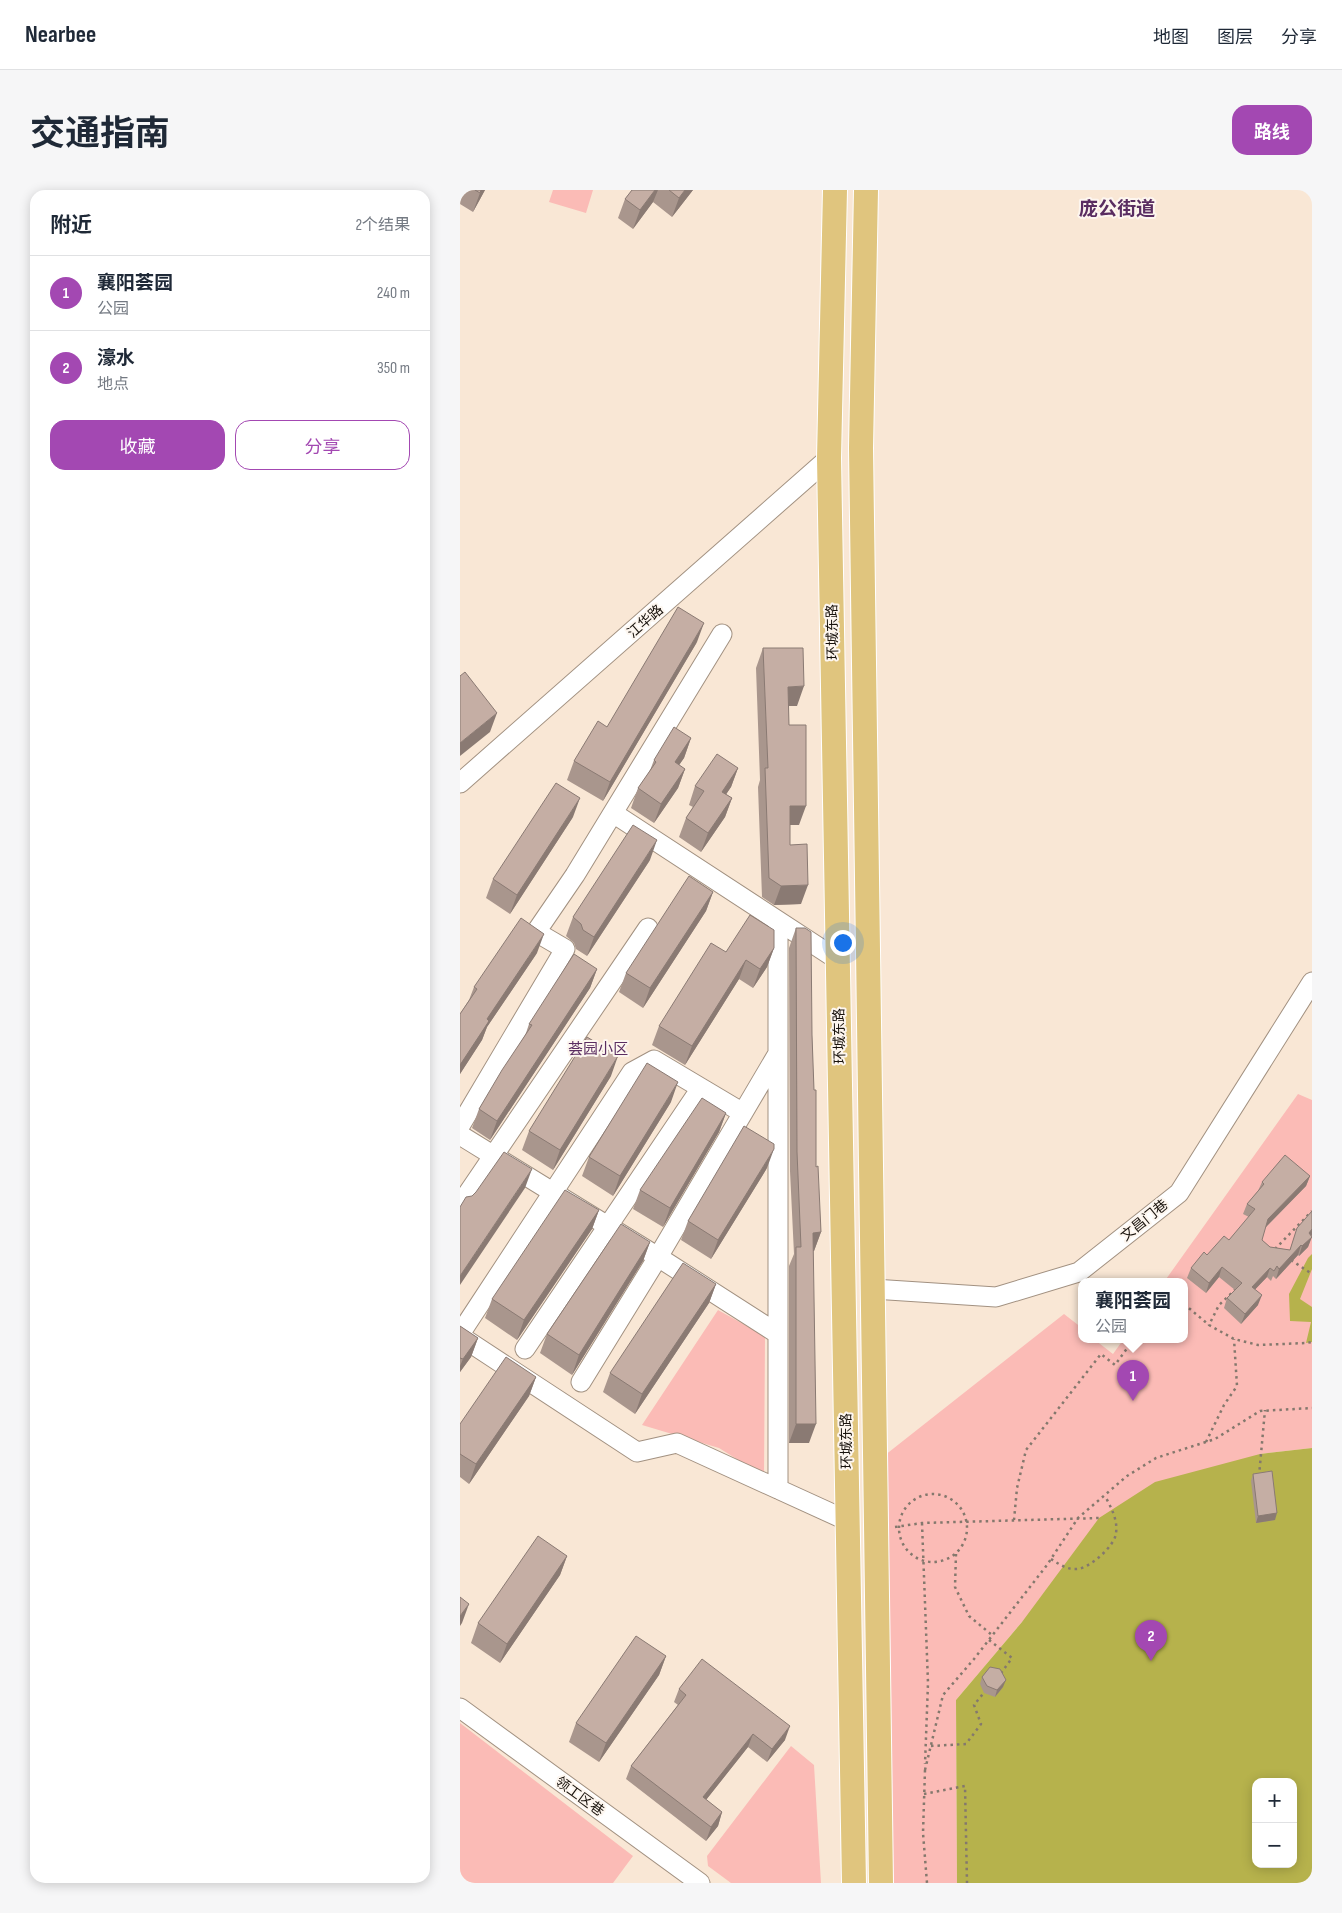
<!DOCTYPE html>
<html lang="zh">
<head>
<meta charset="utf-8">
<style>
  body { margin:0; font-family:"Sofia Sans Condensed","Noto Sans SC",sans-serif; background:#f6f6f7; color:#1f2937 }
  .controls { position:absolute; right:15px; bottom:15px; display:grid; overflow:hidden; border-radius:10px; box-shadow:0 2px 12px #0003 }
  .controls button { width:45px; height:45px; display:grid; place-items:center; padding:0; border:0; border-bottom:1px solid #e0e1e3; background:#fff; color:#1f2937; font:25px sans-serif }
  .you { position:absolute; left:382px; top:752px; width:18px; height:18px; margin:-12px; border:4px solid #fff; border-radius:50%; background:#1a73e8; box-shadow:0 0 0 8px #1a73e833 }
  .badge { display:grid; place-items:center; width:32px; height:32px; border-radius:50%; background:#a348b2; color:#fff; font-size:16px; font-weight:700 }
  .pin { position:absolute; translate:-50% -41px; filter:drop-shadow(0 1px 2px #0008) }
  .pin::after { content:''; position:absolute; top:26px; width:18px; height:15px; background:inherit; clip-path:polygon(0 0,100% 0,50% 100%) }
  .popup { position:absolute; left:618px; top:1088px; width:110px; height:65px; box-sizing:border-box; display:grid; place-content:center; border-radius:10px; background:#fff; filter:drop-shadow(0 1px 4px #0005); font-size:16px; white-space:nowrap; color:#747a83 }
  .popup b { font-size:19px; color:#1f2937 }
  .popup::after { content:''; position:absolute; left:50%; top:100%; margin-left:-10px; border:10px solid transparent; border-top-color:#fff }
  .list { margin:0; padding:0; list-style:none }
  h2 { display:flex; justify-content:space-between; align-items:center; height:65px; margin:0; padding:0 20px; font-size:21px }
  h2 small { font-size:16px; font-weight:400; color:#747a83 }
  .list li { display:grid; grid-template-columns:32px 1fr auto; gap:15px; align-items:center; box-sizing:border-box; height:75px; padding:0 20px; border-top:1px solid #e0e1e3 }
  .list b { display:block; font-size:19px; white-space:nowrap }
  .list p { margin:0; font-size:16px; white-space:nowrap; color:#747a83 }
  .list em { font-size:16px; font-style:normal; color:#747a83 }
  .actions { display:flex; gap:10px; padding:15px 20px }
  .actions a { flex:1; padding:11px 0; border:1px solid #a348b2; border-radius:15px; text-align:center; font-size:18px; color:#a348b2 }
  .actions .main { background:#a348b2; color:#fff }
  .map { position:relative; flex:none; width:852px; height:1693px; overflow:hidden; border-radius:15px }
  header { display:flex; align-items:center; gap:30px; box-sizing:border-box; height:70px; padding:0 25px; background:#fff; border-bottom:1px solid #e0e1e3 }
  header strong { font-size:24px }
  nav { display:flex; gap:28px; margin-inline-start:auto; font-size:18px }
  .intro { display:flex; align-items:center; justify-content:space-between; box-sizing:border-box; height:120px; padding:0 30px }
  h1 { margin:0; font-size:35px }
  .button { padding:12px 22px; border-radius:15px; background:#a348b2; color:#fff; font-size:18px; font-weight:700 }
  main { display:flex; gap:30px; padding:0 30px }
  aside { flex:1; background:#fff; border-radius:15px; box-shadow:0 2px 12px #0003 }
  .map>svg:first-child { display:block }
  .green { fill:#fbbbb6 }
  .water { fill:#b6b24c; fill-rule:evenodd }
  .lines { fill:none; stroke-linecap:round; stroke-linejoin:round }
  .minor-casing { stroke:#a29181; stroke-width:21 }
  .major-casing { stroke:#fff; stroke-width:26 }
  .path { stroke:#84786d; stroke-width:2.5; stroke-dasharray:2.5 4; stroke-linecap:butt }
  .minor { stroke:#fff; stroke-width:19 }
  .major { stroke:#e0c57e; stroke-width:24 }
  .wall { fill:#a9968d }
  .shaded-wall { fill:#8a7a73 }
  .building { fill:#c5aea4; stroke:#8a7a73 }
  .labels { text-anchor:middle; stroke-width:4; stroke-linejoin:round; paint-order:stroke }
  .street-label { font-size:14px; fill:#18120c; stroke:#fdf6ef }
  .neighbourhood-label { font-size:15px; fill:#5a2d61; stroke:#fdf6ef }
  .district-label { font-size:19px; font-weight:bold; fill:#5a2d61; stroke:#fdf6ef }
</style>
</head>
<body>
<header>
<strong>Nearbee</strong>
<nav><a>地图</a><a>图层</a><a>分享</a></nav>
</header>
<div class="intro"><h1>交通指南</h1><a class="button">路线</a></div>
<main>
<aside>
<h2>附近<small>2个结果</small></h2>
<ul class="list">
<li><span class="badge">1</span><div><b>襄阳荟园</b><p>公园</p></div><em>240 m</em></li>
<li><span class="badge">2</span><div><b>濠水</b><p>地点</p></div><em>350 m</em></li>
</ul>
<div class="actions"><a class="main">收藏</a><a>分享</a></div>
</aside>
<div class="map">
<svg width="852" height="1693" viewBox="0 0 852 1693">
  <rect width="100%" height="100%" fill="#f9e7d5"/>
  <path class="green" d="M93,0h40l-7,23 -37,-11z
    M838,904l14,6v348l-52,6 -238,168 -66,78 1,183h-76l-6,-420 189,-149 18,14v12h13l18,14 10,-14h61v-58h-20z
    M258,1120l47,26 -1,140 -45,-28 -77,-23z
    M0,1533l173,133 -20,27h-153z
    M331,1556l23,19 7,118h-90l-23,-17 -1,-10z"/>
  <path class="water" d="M852,1064v15l-12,30 12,8v35l-6,1 5,-21 -21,-1 -1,-27 19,-36z
    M852,1258v435h-355l-1,-183 66,-78 77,-104 56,-36 105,-28zM796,1592h37v82h-37z"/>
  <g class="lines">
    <g class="minor-casing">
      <path id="minor" d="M0,593l369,-325
        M153,623l225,147
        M0,936l105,-177 -29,-17 39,-57 147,-241
        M0,945l198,122 120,77
        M0,1015l188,-277
        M413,1099l123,8 83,-25 100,-79 133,-211
        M0,1144l172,-262 22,-12 89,53
        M0,1146l177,116 40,-9 171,78
        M65,1159l176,-261
        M121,1192l77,-125 119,-202
        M318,1299v-568
        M0,1518l240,175"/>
    </g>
    <g class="major-casing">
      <path id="major" d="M375,0l-6,268 25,1425
        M406,0l-5,258 20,1435"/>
    </g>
    <path class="path" d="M815,1059l37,-38
      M831,1070l21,14
      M776,1099l-17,16 -10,20 25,14 24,6 48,-2 6,-1
      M724,1114l25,21
      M746,1252l18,-37 13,-19 -3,-47
      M799,1286l6,-66
      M439 1338a34 34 0 1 1 68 0a34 34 0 1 1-68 0Z
      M554,1330l3,-32 9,-38 75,-96 14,11 18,-25
      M462,1333l6,160 -3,81
      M435,1337l27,-4 177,-5
      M496,1364l-1,33 14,29 23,19
      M591,1369c8,5 16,11 26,10 13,-1 38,-23 39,-36 2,-13 -5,-26 -11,-37
      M529,1450l23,18 -11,15
      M471,1556l35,-2 15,-20 -7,-19 12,-15
      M465,1580l18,-75 31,-36 73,-94 31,-47 49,-42 29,-18 59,-19 45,-28 52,-3
      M465,1580l-2,63 4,50
      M464,1604l41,-8 2,97"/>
    <use href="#minor" class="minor"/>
    <use href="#major" class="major"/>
  </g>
  <path class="wall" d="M0,0h25l-12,22 -13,-8z
    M172,0h61l-21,27 -19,-15 -20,27 -15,-11 7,-19z
    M237,452l-94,159 -36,-21 7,-19 33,-34z
    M303,458l34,58h-9l1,19 10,100h-9v20l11,59 -27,1 -12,-8 -4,-110 2,-7 -4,-112z
    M231,548l-7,20 -5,7 6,4 -7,19 -24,35 -23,-15 7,-20 11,-15 5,-13z
    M278,578l-7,19 -5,7 6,4 -7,19 -24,35 -22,-15 7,-19 7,-11 -4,-2 6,-19z
    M113,627l-63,97 -24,-16 7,-19z
    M190,670l-63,96 -11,-7 -2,-6 -8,-7 7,-19z
    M253,702l-7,19 -63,97 -24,-16 7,-19z
    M336,738l16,107 4,132 5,65 -7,19h-1l-4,192h-20v-177l5,-12 -4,-83 -1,-223z
    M314,758l-7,19 -14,21 -14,-9 -54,86 -33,-20 7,-19 67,-74z
    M77,763l-50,74 -5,13 -22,34v-60l9,-14 5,-13z
    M137,779l-7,19 -100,152 -18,-12 7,-19 46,-73 4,-12z
    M151,886l-58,94 -31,-20 7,-19z
    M211,912l-58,94 -31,-20 7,-19z
    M266,923l-7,19 -56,95 -30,-18 7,-19z
    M307,978l-56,91 -30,-19 7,-19z
    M850,986l-4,10 -41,42 -3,12 8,7 20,3 7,-22 15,-17v24l-4,12 -9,9 -1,-1 -22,24 -3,-3 -2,5 -4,-4 -12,12 3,16 -17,19 -17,-16 3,-10 8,-8 -16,-13 -13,16 -19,-15 4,-10 38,-28 20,-23 -6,-3 4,-10 11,-13 4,-9z
    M139,1020l-7,19 -75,111 -32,-22 7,-19z
    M190,1052l-7,19 -71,114 -32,-22 7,-19z
    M256,1094l-7,19 -74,111 -32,-22 7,-19z
    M0,1136l18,12 -7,19 -11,15z
    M76,1187l-7,19 -60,88 -9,-7v-53z
    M793,1284l22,46 -19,3 -5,-42z
    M107,1366l-7,19 -60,88 -29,-20 7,-20z
    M206,1466l-7,19 -60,87 -30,-20 7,-19z
    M522,1487l21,10 -8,10 -11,-4 -4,-9z
    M219,1499l106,51 -18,22 -19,-15 -42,53 16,12 -4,14 -12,15 -80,-62 5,-13 47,-61 -4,-3z"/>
  <path class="shaded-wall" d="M21,0h4l-12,22 7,-19z
    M195,0h3l-5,12 -20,27 7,-19z
    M225,0h8l-21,27 7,-19z
    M244,433l-7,19 -94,159 7,-19z
    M344,496l-7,20h-16l7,-19z
    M37,523l-7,19 -30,24v-13z
    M231,548l-7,20 -16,23 7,-19z
    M278,578l-7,19 -16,24 7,-19z
    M225,579l-7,19 -24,35 7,-19z
    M120,608l-7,19 -63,97 7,-19z
    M272,608l-7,19 -24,35 7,-19z
    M330,616h16l-7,19h-16z
    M197,650l-7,20 -63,96 7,-19z
    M348,695l-7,19 -27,1 7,-19z
    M253,702l-7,19 -63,97 7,-20z
    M84,744l-7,19 -50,74 -5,13 -22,34v-9l27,-46z
    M314,758l-7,19 -14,21 7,-19z
    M286,770l-7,19 -54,86 7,-19z
    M137,779l-7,19 -100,152 7,-19z
    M158,866l-7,20 -58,94 7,-20z
    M218,892l-7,20 -58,94 7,-20z
    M266,923l-7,19 -56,95 7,-19z
    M314,959l-7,19 -56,91 7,-19z
    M72,979l-7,19 -65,97v-9z
    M850,986l-4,10 -42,43 4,-10z
    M139,1020l-7,19 -75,111 7,-20z
    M852,1039v6l-7,8 4,-10z
    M361,1042l-7,19 -8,1 7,-19z
    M852,1047l-4,10 -9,9 3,-10z
    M190,1052l-7,19 -71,114 7,-20z
    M841,1055l-3,10 -22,24 3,-10z
    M762,1077l-3,10 -13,16 3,-10z
    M810,1078l-3,9 -18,19 3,-9z
    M256,1094l-7,19 -74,111 7,-20z
    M802,1105l-4,10 -17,19 4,-10z
    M18,1148l-7,19 -11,15v-6l3,-7z
    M76,1187l-7,19 -60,88 7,-20z
    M336,1234h20l-7,19h-20z
    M817,1323l-2,7 -19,3 2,-7z
    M107,1366l-7,19 -60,88 7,-19z
    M9,1414l-7,19 -2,3v-10z
    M206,1466l-7,19 -60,87 7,-19z
    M546,1490l-3,7 -8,10 2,-7z
    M330,1536l-5,14 -18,22 5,-13z
    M293,1544l-5,13 -50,63 5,-13z
    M262,1622l-4,14 -12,15 5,-14z"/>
  <path class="building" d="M15,0h6l-1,3z
    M172,0h23l-15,20 -15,-11z
    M209,0h16l-6,8z
    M218,417l26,16 -94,159 -36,-21 24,-40 9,6z
    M303,458h40l1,38 -16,1 1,38h17v81h-16v39l17,-1 1,41 -27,1 -12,-8 -4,-110h3z
    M5,482l32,41 -37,30v-67z
    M214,537l17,11 -16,24 10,7 -24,35 -23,-16 18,-26 -2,-2z
    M257,564l21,14 -16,24 10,6 -24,35 -22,-15 18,-27 -9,-5z
    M96,593l24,15 -63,97 -24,-16z
    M173,635l24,15 -63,97 -11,-7 -2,-6 -8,-7z
    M229,686l24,16 -63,96 -24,-15z
    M290,725l24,15v18l-14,21 -14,-9 -54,86 -33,-20 52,-83 15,9z
    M61,728l23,16 -57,85 2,2 -29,44v-51l17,-25 -3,-2z
    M336,738h9l6,4 1,103 2,55h2v77l2,-1 3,66 -8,1 3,191h-20v-177h5l-4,-95z
    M114,764l23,15 -100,152 -18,-12 23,-39 30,-45 -3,-1z
    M127,847l31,19 -58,94 -31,-19z
    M187,873l31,19 -58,94 -31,-19z
    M242,908l24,15 -56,95 -30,-18z
    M284,936l30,18v5l-56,91 -30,-19z
    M44,962l28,17 -72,107v-69l6,-10 6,-1 4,-4z
    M825,965l25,21 -42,43 -6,21 8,7 20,3 7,-22 15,-17v18l-3,4 3,4 -10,9 -1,-1 -22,24 -2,-3 -3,5 -4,-3 -18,19 10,8 -17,19 -18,-16 15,-15 -20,-16 -13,16 -18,-15 13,-16 3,3 17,-19 5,4 26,-31 -8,-5 17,-20 -2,-2z
    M105,1000l34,20 -75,110 -32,-21z
    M161,1034l29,18 -71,113 -32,-21z
    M223,1073l33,21 -74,110 -32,-21z
    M0,1136l18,12 -15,21 -3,-1z
    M46,1167l30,20 -60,87 -16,-10v-30z
    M812,1281l5,42 -19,3 -5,-42z
    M78,1346l29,20 -60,88 -29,-21z
    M0,1407l9,7 -9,12z
    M176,1446l30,20 -60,87 -30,-20z
    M242,1469l88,67 -18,23 -19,-15 -50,63 19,15 -11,15 -80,-61 55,-71 -7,-6z
    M530,1477l10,2 6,11 -9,10 -10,-4 -5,-9z"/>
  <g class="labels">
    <g class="street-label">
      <text transform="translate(185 431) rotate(-41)" y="5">江华路</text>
      <text transform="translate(372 442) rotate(-91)" y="5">环城东路</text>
      <text transform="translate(379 846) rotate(-91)" y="5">环城东路</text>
      <text transform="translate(684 1030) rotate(-39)" y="5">文昌门巷</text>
      <text transform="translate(386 1251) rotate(-91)" y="5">环城东路</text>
      <text transform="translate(120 1606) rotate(36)" y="5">领工区巷</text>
    </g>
    <g class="neighbourhood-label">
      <text x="138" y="864">荟园小区</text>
    </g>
    <g class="district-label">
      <text x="657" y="25">庞公街道</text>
    </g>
  </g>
</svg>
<div class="controls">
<button>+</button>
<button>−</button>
</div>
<div class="you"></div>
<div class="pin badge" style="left:673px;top:1211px">1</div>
<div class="popup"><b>襄阳荟园</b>公园</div>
<div class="pin badge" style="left:691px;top:1471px">2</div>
</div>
</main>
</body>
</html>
